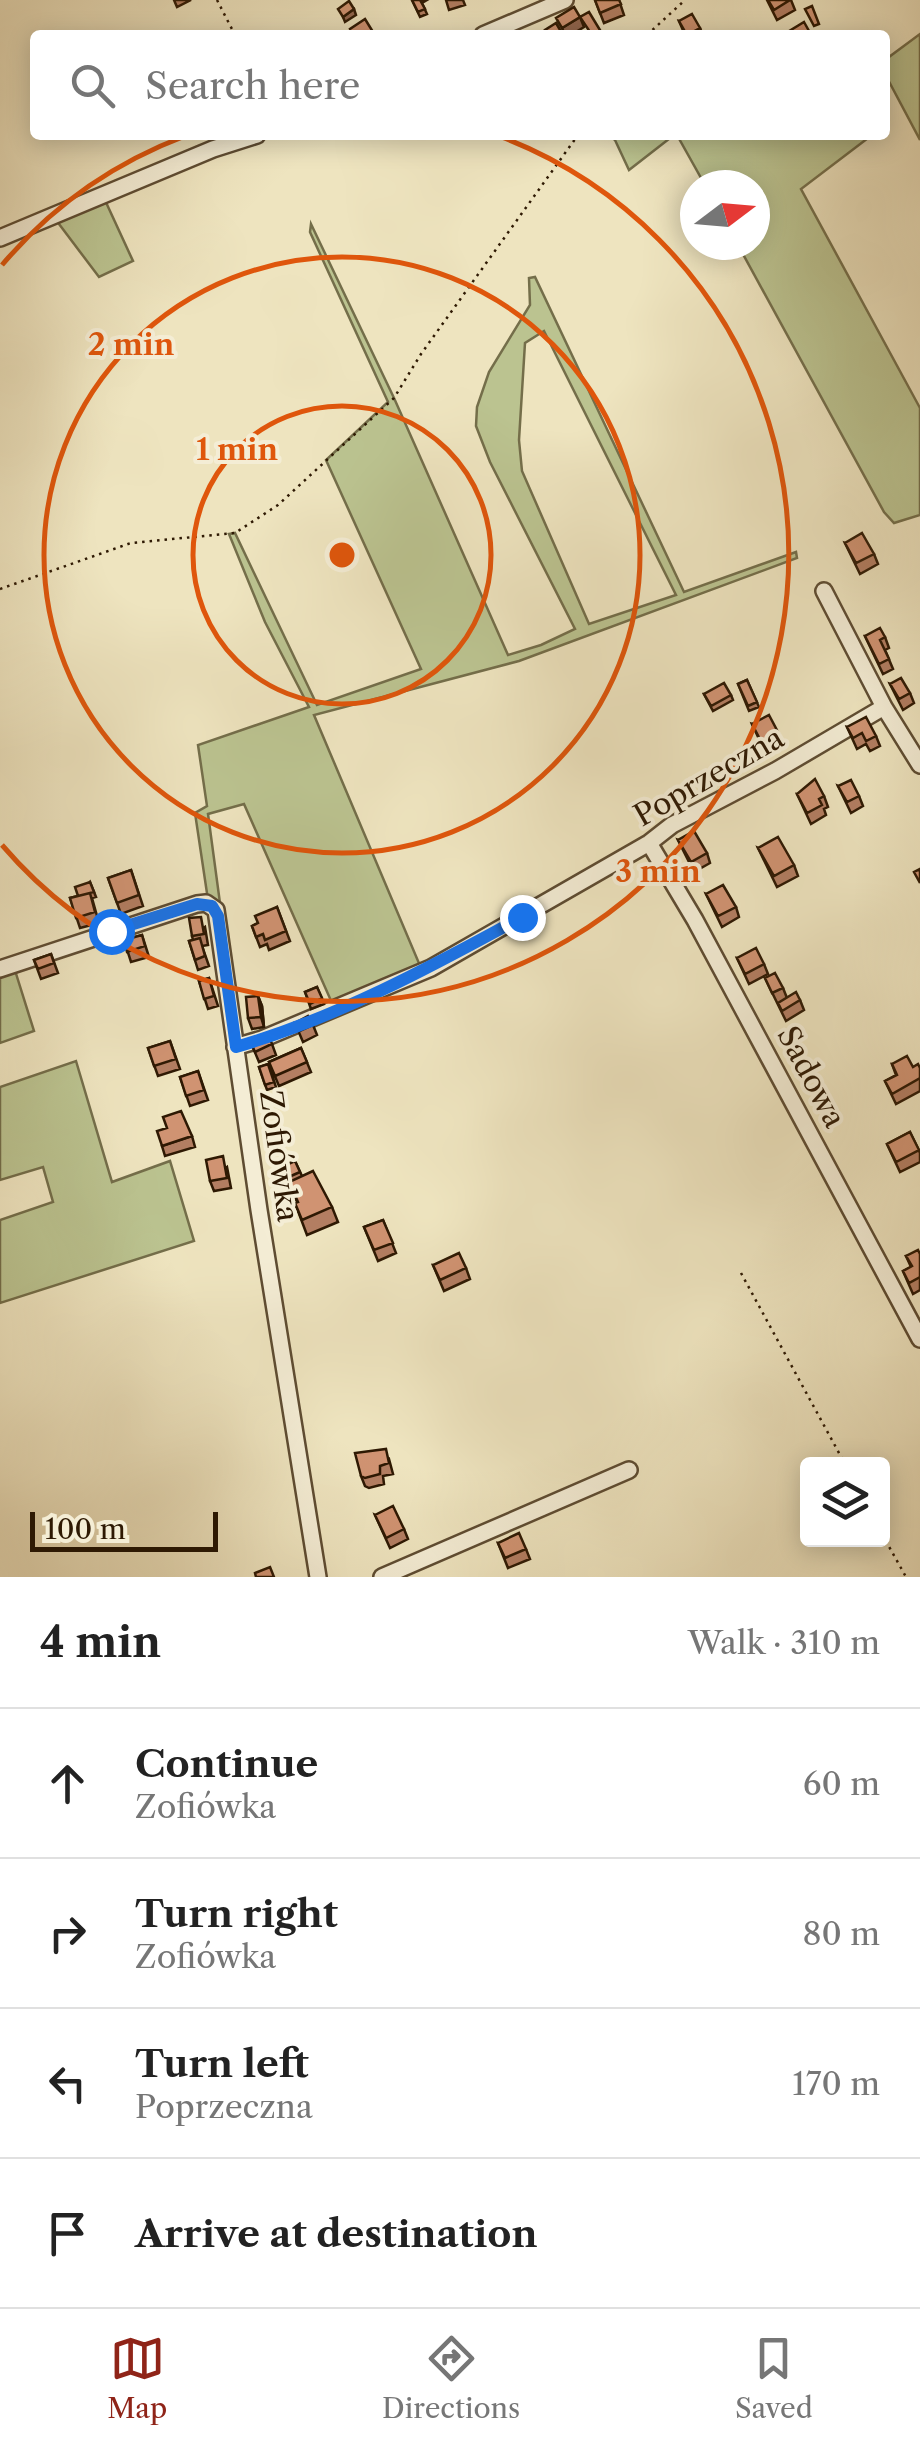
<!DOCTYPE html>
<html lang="en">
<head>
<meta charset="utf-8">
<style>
  body { margin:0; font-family:"Libre Caslon Text",serif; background:#f6f6f6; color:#222 }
  .controls { position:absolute; right:30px; bottom:30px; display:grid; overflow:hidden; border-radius:10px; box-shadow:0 5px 25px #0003 }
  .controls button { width:90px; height:90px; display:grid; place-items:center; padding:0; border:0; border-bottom:2px solid #e0e0e0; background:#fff; color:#222; font:50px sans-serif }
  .compass { position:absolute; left:680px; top:170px; width:90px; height:90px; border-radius:50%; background:#fff; box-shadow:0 5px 25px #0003; rotate:74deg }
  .scale { position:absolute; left:30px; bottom:25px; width:188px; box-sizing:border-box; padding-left:10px; border:5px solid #2e1903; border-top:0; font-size:28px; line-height:35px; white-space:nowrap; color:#2e1903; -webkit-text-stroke:8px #f4edd5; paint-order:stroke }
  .stop { position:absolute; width:30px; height:30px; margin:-22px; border:8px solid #1a73e8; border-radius:50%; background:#fff }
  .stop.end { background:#1a73e8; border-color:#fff; box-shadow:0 2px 10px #0008 }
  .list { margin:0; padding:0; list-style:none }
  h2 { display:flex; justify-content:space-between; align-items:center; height:130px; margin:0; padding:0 40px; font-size:42px }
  h2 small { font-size:32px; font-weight:400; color:#767676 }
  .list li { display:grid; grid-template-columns:65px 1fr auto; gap:30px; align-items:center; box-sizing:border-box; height:150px; padding:0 40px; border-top:2px solid #e0e0e0 }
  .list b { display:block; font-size:38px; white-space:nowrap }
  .list p { margin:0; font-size:32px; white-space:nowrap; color:#767676 }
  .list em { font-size:32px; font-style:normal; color:#767676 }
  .icon { flex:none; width:55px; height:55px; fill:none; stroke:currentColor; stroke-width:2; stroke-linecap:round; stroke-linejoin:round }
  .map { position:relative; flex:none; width:920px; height:1577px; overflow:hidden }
  .search { position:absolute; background:#fff; box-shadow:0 5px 25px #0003; left:30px; right:30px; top:30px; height:110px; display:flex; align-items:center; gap:25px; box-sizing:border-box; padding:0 35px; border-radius:10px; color:#767676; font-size:38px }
  .sheet { height:730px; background:#fff }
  nav { display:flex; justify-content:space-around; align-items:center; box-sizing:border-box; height:140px; border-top:2px solid #e0e0e0; background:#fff; font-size:28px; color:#767676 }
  nav a { display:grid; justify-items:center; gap:5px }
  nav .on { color:#8f2418 }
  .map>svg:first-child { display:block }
  .green { fill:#bbc390; stroke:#746e4a; stroke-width:2.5; fill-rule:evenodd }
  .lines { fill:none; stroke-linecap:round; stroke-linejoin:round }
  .minor-casing { stroke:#5e4c32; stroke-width:20 }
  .path { stroke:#2e1903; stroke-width:2.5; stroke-dasharray:2.5 5; stroke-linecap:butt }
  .minor { stroke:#f4edd5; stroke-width:15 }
  .wall { fill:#b37e62; stroke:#2e1903; stroke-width:2.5 }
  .shaded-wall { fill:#926750; stroke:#2e1903; stroke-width:2.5 }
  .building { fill:#d09372; stroke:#2e1903; stroke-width:2.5 }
  .route { stroke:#1a73e8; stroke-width:12 }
  .ring { fill:none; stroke:#df560c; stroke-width:5 }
  .labels { text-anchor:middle; stroke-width:8; stroke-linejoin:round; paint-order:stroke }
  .street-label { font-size:30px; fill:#2e1903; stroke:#f4edd5 }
  .centre { fill:#df560c; stroke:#f4edd5; stroke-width:5 }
  .ring-label { font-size:30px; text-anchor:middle; font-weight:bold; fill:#df560c; stroke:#f4edd5; stroke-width:8; stroke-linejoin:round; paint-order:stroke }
</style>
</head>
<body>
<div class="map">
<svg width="920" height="1577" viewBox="0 0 920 1577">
  <rect width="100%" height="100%" fill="#eee4bf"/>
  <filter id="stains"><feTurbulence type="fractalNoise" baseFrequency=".002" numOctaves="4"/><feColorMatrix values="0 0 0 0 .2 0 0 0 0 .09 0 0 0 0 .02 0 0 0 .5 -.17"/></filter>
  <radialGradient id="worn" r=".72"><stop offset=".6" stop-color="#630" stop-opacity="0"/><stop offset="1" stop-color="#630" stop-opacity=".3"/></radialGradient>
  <path class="green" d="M920,34v106l-35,-66v-14z
    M608,135h66l-45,35 -14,-30z
    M677,135h195l-71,54 119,219v107l-26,8 -10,-11 -146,-267h17v-60h-50z
    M104,198l29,63 -34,16 -43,-57z
    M311,224l83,174 114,257 33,-10 34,-16 -85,-167 -14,-36 1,-19 12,-35 41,-67 -1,-27 6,-1 149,315 112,-40 1,6 -278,103 -205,54 107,253 -89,35 -88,-199 -36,10 12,89 -12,-3 -13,-87 12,-7 -9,-61 111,-38 -44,-85 -36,-88 6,-1 82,172 104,-36 -95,-209 62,-58 -78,-170zM544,331l132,264 -87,29 -67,-153 -3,-31 6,-97z
    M13,964l21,67 -34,12v-74z
    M76,1061l36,121 58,-21 24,80 -194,62v-83l53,-18 -10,-35 -43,13v-93z"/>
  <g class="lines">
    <g class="minor-casing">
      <path id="minor" d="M483,35l82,-35
        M0,238l213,-89 44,-14
        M824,591l60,116 36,58
        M649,843l46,77 225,419
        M0,969l197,-65 9,-1 10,7 43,300 59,367
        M235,1047l27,-8 169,-71 218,-125 23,-18 103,-54 109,-64
        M382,1577l247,-107"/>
    </g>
    <path class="path" d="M217,0l18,35
      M647,35l38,-35
      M0,589l131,-46 104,-10 43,-28 116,-107 27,-44 157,-219
      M741,1273l104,191
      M882,1534l24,43"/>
    <use href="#minor" class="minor"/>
  </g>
  <path class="wall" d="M174,0h17l-14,7z
    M412,0h15l-5,3 5,11 -7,3z
    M446,0h17l2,5 -16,5z
    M595,0h24l5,15 -20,8z
    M767,0h24l4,10 -18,10z
    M679,21l21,7 3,7h-18z
    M845,543l29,11 4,10 -18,10z
    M865,636l20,1 4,11 -4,2 8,19 -10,5z
    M747,680l12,27 -10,4 -11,-27z
    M890,684l20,9 4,10 -11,7z
    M704,694l27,1 2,5 -20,11z
    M752,724l27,10 4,11 -17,9z
    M847,727l29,9 4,10 -10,5 -4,-7 -9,5z
    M838,786l21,10 4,10 -12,7z
    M797,794l27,2 4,11 -4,2 2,6 -15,9z
    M678,840l29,13 3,10 -16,9z
    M758,848l36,17 4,11 -21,11z
    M131,870l12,36 -22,8 -13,-36z
    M90,882l6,15 -4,1 7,25 -19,5 -10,-30 8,-2z
    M706,894l30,13 3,10 -17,10z
    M277,907l13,34 -21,9 -2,-6 -7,3 -8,-21 6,-3z
    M205,927l3,18 -6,1 7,20 -11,4 -9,-29 4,-1 -1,-4z
    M142,935l7,22 -18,5 -7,-22z
    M51,954l7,19 -17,6 -7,-19z
    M737,958l27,6 4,10 -19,10z
    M209,978l9,28 -10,3 -9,-28z
    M765,978l18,10 4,10 13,2 4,10 -18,11z
    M317,987l7,17 -13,5 -6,-17z
    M258,996l4,10 2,21 -12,2 -4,-11z
    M295,1023l18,2 4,10 -14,7z
    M170,1041l10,28 -22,7 -10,-28z
    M251,1043l21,1 4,11 -17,7z
    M301,1048l10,24 -32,14 -10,-24z
    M268,1064l8,23 -9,3 -8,-23z
    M892,1064l28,4v23l-24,13 -11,-23 11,-6z
    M198,1071l10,29 -18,6 -10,-29z
    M910,1132l10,21v9l-20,10 -13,-28z
    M192,1136l3,11 -30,9 -3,-10z
    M295,1161l7,15 30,31 6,15 -31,13 -12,-32 2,-1 -6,-14 -3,1 -9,-21z
    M227,1167l4,21 -17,3 -4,-10z
    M383,1220l13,33 -18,8 -14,-34z
    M920,1254v36l-7,4 -10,-23 8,-4 -5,-11z
    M433,1265l33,3 4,11 -26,12z
    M389,1459l4,15 -10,2 1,8 -15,4 -4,-2 -4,-10z
    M375,1515l29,14 4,10 -18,9z
    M498,1543l28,6 4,10 -22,9z"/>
  <path class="shaded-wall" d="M354,9l2,6 -11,7 -2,-5z
    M580,17l4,10 -13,8h-6l-3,-7z
    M258,996l4,10 2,21 -3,-10z"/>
  <path class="building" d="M412,0h8l5,9 -7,3z
    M595,0h24l2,4 -21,9z
    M768,0h22l-16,10z
    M349,1l5,8 -11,8 -5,-8z
    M812,6l7,18 -5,2 -9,-17z
    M574,7l6,10 -18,11 -6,-10z
    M589,12l14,23h-11l-12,-18z
    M692,14l8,14 -13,7 -8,-14z
    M365,19l8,13 -4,3h-16l-3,-6z
    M804,22l5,9 -7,4h-15l-1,-2z
    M556,23l7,12h-15l-3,-5z
    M862,533l12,21 -18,9 -11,-20z
    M880,628l5,9 -5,3 9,19 -10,5 -14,-28z
    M901,678l9,15 -11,6 -9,-15z
    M747,680l10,22 -9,4 -10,-22z
    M724,683l7,12 -20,11 -7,-12z
    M769,715l10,19 -17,9 -10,-19z
    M866,717l10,19 -10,5 -4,-8 -9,5 -6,-11z
    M815,779l9,17 -5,3 3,6 -15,8 -10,-19z
    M851,780l8,16 -12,6 -9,-16z
    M694,831l13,22 -16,9 -13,-22z
    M778,837l16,28 -20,11 -16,-28z
    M920,869v14l-6,-11z
    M131,870l8,25 -22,8 -9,-25z
    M90,882l4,10 -16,4 -3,-9z
    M723,885l13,22 -18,9 -12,-22z
    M90,893l5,19 -19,6 -6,-20z
    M277,907l9,24 -21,9 -2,-6 -7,3 -4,-11 6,-3 -3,-7z
    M201,917l3,17 -12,2 -3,-18z
    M142,935l3,11 -18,6 -3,-12z
    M200,938l5,18 -10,4 -6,-19z
    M756,948l8,16 -19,10 -8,-16z
    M51,954l3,9 -16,6 -4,-9z
    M775,973l8,15 -11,5 -7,-15z
    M209,978l5,18 -10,3 -5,-18z
    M317,987l5,11 -12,6 -5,-12z
    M796,992l4,8 -18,11 -4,-8z
    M258,996l3,21 -13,1 -2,-21z
    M308,1016l5,9 -13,6 -5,-8z
    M268,1035l4,9 -17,8 -4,-9z
    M170,1041l6,18 -22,7 -6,-18z
    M301,1048l6,14 -32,14 -6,-14z
    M907,1056l6,11 5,-3 2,4v10l-28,16 -7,-13 12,-6 -5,-11z
    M268,1064l6,18 -9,3 -6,-18z
    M198,1071l6,19 -18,6 -6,-19z
    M181,1111l11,25 -30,10 -5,-15 10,-3 -4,-11z
    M910,1132l9,18 -23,12 -9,-18z
    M223,1156l4,22 -17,3 -4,-21z
    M295,1161l5,11 -16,7 -5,-11z
    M313,1171l19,36 -30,13 -7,-17 3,-1 -9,-20z
    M383,1220l10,23 -19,7 -10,-23z
    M918,1250l2,4v23l-11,6 -6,-12 9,-5 -6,-10z
    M459,1253l7,15 -26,12 -7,-15z
    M386,1449l3,14 -9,3v8l-15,4 -4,-2 -6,-23z
    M393,1506l11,23 -18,9 -11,-23z
    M519,1533l7,16 -21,9 -7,-15z
    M270,1567l4,10h-18l-1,-4z"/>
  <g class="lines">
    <path class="route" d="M111,931l86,-27 15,2 6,10 18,131c100,-29 195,-80 286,-130"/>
  </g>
  <g class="ring">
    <circle cx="342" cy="555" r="149"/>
    <circle cx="342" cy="555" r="298"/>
    <path d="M2 265A447 447 0 0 1 185 136M499 136A447 447 0 1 1 2 845"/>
  </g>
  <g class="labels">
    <g class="street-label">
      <text transform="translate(709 777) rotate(-30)" y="10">Poprzeczna</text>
      <text transform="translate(811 1077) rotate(62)" y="10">Sadowa</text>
      <text transform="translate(279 1156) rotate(82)" y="10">Zofiówka</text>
    </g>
  </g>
  <circle cx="342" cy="555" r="15" class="centre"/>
  <g class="ring-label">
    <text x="131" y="355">2 min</text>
    <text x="237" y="460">1 min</text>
    <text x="658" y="882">3 min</text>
  </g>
  <rect width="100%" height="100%" filter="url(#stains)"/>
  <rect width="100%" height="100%" fill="url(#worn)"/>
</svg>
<div class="controls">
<button><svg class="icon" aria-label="layers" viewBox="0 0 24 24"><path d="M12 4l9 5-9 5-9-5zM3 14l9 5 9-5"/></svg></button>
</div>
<svg class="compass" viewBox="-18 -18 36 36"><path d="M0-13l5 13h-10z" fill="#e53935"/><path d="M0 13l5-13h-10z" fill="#767676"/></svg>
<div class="scale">100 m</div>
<div class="stop" style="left:111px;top:931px"></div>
<div class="stop end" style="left:522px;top:917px"></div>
<div class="search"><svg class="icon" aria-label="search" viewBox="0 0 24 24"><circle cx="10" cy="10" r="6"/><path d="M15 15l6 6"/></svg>Search here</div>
</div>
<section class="sheet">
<h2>4 min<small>Walk · 310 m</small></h2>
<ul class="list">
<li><svg class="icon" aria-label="ahead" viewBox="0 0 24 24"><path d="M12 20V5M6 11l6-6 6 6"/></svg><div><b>Continue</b><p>Zofiówka</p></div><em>60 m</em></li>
<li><svg class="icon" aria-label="right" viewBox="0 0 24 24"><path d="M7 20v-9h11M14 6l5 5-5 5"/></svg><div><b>Turn right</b><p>Zofiówka</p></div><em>80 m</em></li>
<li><svg class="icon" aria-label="left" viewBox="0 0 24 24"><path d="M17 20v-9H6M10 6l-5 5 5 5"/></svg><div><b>Turn left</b><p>Poprzeczna</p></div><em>170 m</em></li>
<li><svg class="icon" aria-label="arrive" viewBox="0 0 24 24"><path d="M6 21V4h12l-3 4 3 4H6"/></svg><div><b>Arrive at destination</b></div></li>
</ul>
</section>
<nav>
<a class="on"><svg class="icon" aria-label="map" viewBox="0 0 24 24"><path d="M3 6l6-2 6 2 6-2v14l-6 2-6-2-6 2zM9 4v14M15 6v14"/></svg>Map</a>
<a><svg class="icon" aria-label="directions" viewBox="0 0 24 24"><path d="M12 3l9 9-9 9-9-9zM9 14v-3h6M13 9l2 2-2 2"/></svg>Directions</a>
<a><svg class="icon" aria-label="saved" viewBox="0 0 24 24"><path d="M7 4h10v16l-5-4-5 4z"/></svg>Saved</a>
</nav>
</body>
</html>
